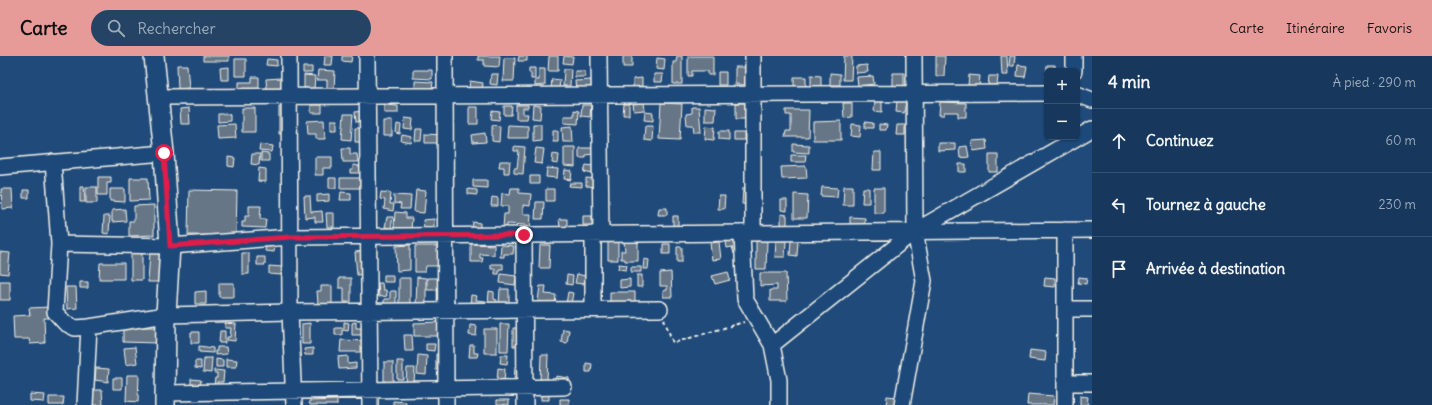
<!DOCTYPE html>
<html lang="fr">
<head>
<meta charset="utf-8">
<style>
  body { margin:0; font-family:Delius,sans-serif; background:#244365; color:#f1f3f6 }
  .controls { position:absolute; right:12px; top:12px; display:grid; overflow:hidden; border-radius:6px; box-shadow:0 1px 3px #0004 }
  .controls button { width:36px; height:36px; display:grid; place-items:center; padding:0; border:0; border-bottom:1px solid #365272; background:#17385c; color:#f1f3f6; font:20px sans-serif }
  .stop { position:absolute; width:12px; height:12px; margin:-9px; border:3px solid #e11d48; border-radius:50%; background:#fff }
  .stop.end { background:#e11d48; border-color:#fff; box-shadow:0 1px 4px #0008 }
  .list { margin:0; padding:0; list-style:none }
  h2 { display:flex; justify-content:space-between; align-items:center; height:52px; margin:0; padding:0 16px; font-size:17px }
  h2 small { font-size:13px; font-weight:400; color:#9eacbb }
  .list li { display:grid; grid-template-columns:26px 1fr auto; gap:12px; align-items:center; box-sizing:border-box; height:64px; padding:0 16px; border-top:1px solid #365272 }
  .list b { display:block; font-size:15px; white-space:nowrap }
  .list em { font-size:13px; font-style:normal; color:#9eacbb }
  .icon { flex:none; width:22px; height:22px; fill:none; stroke:currentColor; stroke-width:2; stroke-linecap:round; stroke-linejoin:round }
  .map { position:relative; flex:none; width:1092px; height:349px; overflow:hidden }
  header { display:flex; align-items:center; gap:24px; box-sizing:border-box; height:56px; padding:0 20px; background:#e69b98; color:#111 }
  header strong { font-size:19px }
  nav { display:flex; gap:22px; margin-inline-start:auto; font-size:14px }
  .search { width:280px; height:36px; background:#244365; display:flex; align-items:center; gap:10px; box-sizing:border-box; padding:0 14px; border-radius:22px; color:#9eacbb; font-size:15px }
  main { display:flex }
  aside { flex:1; background:#17385c }
  .map>svg:first-child { display:block }
  .building { fill:#667686; stroke:#f4f1e8 }
  .lines { fill:none; stroke-linecap:round; stroke-linejoin:round }
  .minor-casing { stroke:#f4f1e8; stroke-width:18 }
  .major-casing { stroke:#f4f1e8; stroke-width:22 }
  .path { stroke:#f4f1e8; stroke-width:2; stroke-dasharray:4 3; stroke-linecap:butt }
  .minor { stroke:#1f4a7a; stroke-width:15 }
  .major { stroke:#1f4a7a; stroke-width:19 }
  .route { stroke:#e11d48; stroke-width:5 }
</style>
</head>
<body>
<header>
<strong>Carte</strong>
<div class="search"><svg class="icon" aria-label="search" viewBox="0 0 24 24"><circle cx="10" cy="10" r="6"/><path d="M15 15l6 6"/></svg>Rechercher</div>
<nav><a>Carte</a><a>Itinéraire</a><a>Favoris</a></nav>
</header>
<main>
<div class="map">
<svg width="1092" height="349" viewBox="0 0 1092 349">
  <rect width="100%" height="100%" fill="#1f4a7a"/>
  <filter id="ink" filterUnits="userSpaceOnUse"><feTurbulence type="fractalNoise" baseFrequency=".025" numOctaves="2"/><feDisplacementMap in="SourceGraphic" scale="8" xChannelSelector="R" yChannelSelector="G"/><feConvolveMatrix kernelMatrix="1 2 1 2 8 2 1 2 1" color-interpolation-filters="sRGB"/></filter>
  <g filter="url(#ink)">
    <path class="building" d="M203,0h26v5h-26z
      M325,0h8l-1,9h-8z
      M342,0h10l-1,6 -9,-1z
      M478,0h22l-1,11 -15,-1v-6h-6z
      M519,0h8v5h-9z
      M549,0h9v15h-10z
      M564,0l9,1 -1,7 -9,-1z
      M623,0h9v11h-9z
      M677,0h5v28h-9v-22h3z
      M688,0h25v19h-5v-4h-16v5h-4z
      M844,0h8l-1,24h-8z
      M936,0h9l-1,20h-8z
      M1001,0h6l1,19h-6z
      M1010,0h5l-1,10h-5z
      M504,2h11l-1,23h-11z
      M657,2l8,1 -1,11 -8,-1z
      M235,3h11v17h-11z
      M267,3l10,1v6l-11,-1z
      M177,9h10l2,23 -11,1z
      M867,9l1,7 -12,1v-7z
      M1018,9l9,1 -2,11 -8,-1z
      M1047,9h8v6h-8v9h-1z
      M229,11v13h-8l-1,-12z
      M303,11h9v6h-9z
      M735,11h10v18l-10,-1z
      M529,12h6v11h-4v-6h-2z
      M539,13h6v16l-10,1v-6h4z
      M564,13h7l-1,17h-7z
      M318,14l17,1 -1,19h-7v-10h-10z
      M413,14h19v9l-19,-1z
      M575,15h10v6h-10z
      M718,16h8v13h-8z
      M830,17l10,1v11h-10z
      M893,17h11v13h-11z
      M491,18h7l-1,11 -7,-1z
      M654,18h9l-1,8h-8z
      M304,19l11,1 -1,13 -10,-1z
      M811,19l10,1v10h-10z
      M969,19l11,1 -1,10 -11,-1z
      M873,20l1,8 -16,2 -1,-9z
      M989,20h9l-1,9h-9z
      M252,21h7v13h-20v-8h13z
      M794,21h12v11h-12z
      M281,22v14l-14,1 -1,-14z
      M642,22v8l-9,1v-8z
      M552,23l8,1 -1,9 -8,-1z
      M591,24l1,8 -16,2 -1,-9z
      M415,25l18,1 -1,7 -17,-1z
      M470,25l13,2 -1,7 -13,-2z
      M897,44l9,1 -2,12 -8,-1z
      M875,45l7,1v10l-8,-1z
      M940,46l26,1v14h-8v-5h-14v3h-5z
      M644,47l1,7 -11,1 -1,-7z
      M661,47l21,1 -2,36 -21,-1z
      M736,47h10v16h-10z
      M843,47h9v14l-8,1z
      M624,48h5v11h-6z
      M311,49h11v8h-11z
      M384,49l14,1v7h-14z
      M516,49h12v3h-5v6h5l-1,5h-11z
      M533,49l8,1 -1,13 -8,-1z
      M582,49h9l-1,12 -9,-1z
      M504,50h8l-1,9h-7z
      M279,51h10v27h-10z
      M469,51h9v17h-9z
      M692,51h7l2,25h-7l-1,-7h-6l-1,-11 6,-1z
      M705,51l11,1 -1,13h-10z
      M189,52l1,16h-9l-1,-15z
      M242,52h13v24h-13z
      M574,54l5,1 -1,13 -14,-1v-7h10z
      M786,54h23l-1,27h-23l1,-6h5v-16h-5z
      M362,55l1,10 -7,1 -1,-10z
      M492,55l8,1 -1,8 -8,-1z
      M645,56l8,1v8l-9,-1z
      M218,58h12v7l-12,1z
      M344,58h9l-2,26 -9,-1z
      M405,62l8,1 -1,11 -8,-1z
      M324,64l1,19h-9v-5h-8l-1,-13z
      M331,64h6v10h-6z
      M383,65h9v15h-9z
      M841,65v19h-28v-18z
      M865,66l8,1v5h-8z
      M235,68l1,14 -18,1 -1,-14z
      M397,68l4,1 -1,9 -4,-1z
      M533,68h8v16l-8,1z
      M852,68l9,1 -1,12 -9,-1z
      M879,68l8,1 -1,5h-7z
      M492,69l8,1 -1,16 -7,-1z
      M508,69l20,1v12h-21z
      M897,69h8v10h-9z
      M572,70l1,16h-10l-1,-15z
      M645,70h8l-1,15 -8,-1z
      M706,70l9,1 -1,13 -9,-1z
      M355,72h9v6h-4v8h-5z
      M416,73h6l-1,12h-6z
      M553,74h5v11h-5z
      M719,75h10v9l-10,-1z
      M485,77l1,9 -13,1 -1,-8z
      M734,77h10v7h-10z
      M425,78l19,1 -1,8h-18z
      M402,79l10,2 -1,6 -10,-2z
      M986,84l1,9 -14,2 -1,-10z
      M938,87h17v7l-17,1z
      M260,88l13,2 -1,6 -13,-1z
      M793,88l16,1v8l-16,-1z
      M514,90l11,1 -2,27 -9,-1v-5h3l2,-17h-5z
      M967,90l2,11 -9,1 -1,-11z
      M564,91h11v20l-11,-1z
      M342,92h8v6h7l1,8h-15z
      M536,92l8,1 -2,15 -8,-1z
      M579,92h13l1,6 -7,1v3h-7z
      M874,96h7v18h-8z
      M261,97l8,1v7h-8z
      M252,98h8l-1,11 -8,-1z
      M553,98l6,1 -1,9 -6,-1z
      M989,98h9v18h-9z
      M791,99h15l-1,7h-14z
      M228,101l7,1 -1,9 -6,-1z
      M315,101h17v11h-9v7h-8z
      M500,105h10l-1,12h-5v-6h-5z
      M959,108h7v8h-7z
      M353,109l6,1v2h5v5h-14v-3h3z
      M586,109l7,1 -1,8 -8,-2z
      M806,110l1,12 -25,1 -1,-12z
      M259,112l7,1v13l-8,-1z
      M547,112l11,1 -1,9 -11,-1z
      M565,114l7,1 -1,9 -7,-1z
      M530,120h9v8h-9z
      M98,121h13v6h-4v12h-9z
      M130,122h18l1,22 -19,1z
      M329,122h7v10h-7z
      M340,122h24v10h-24z
      M586,122l13,1v8l-13,-1z
      M473,124h14v8l-14,-1z
      M570,127h12v4l-13,-1z
      M80,130h4l1,16h-5z
      M844,130h9v19h-10z
      M86,131h11v16h-11z
      M822,131l16,1 -1,9 -16,-1z
      M511,132h8v5l12,1 -1,12 -7,-1v9h8l-1,17h-5l1,-6 -19,-1v4h-4l1,-14h4v-8h-7l1,-13 8,1z
      M743,132h7l-1,17 -7,-1z
      M863,132h6v15h-7z
      M874,132h10v25h-10z
      M1,133h11l1,19 -11,1z
      M110,133h15v13l-15,-1z
      M468,133l9,1v5l-9,-1z
      M546,133h8v12h-8z
      M23,134h6v8h-6z
      M189,134l48,1 -1,45 -48,-1z
      M416,134l10,1 -2,22 -10,-1z
      M341,136l10,1v7h-11z
      M381,136l10,1 -1,11h4l-1,7 -9,-2 1,-9 -5,-1z
      M329,138v7l-12,1v-7z
      M794,138l14,1 -1,23h-13z
      M394,139l17,1 -1,13h-10l1,-5 -7,-1z
      M304,140h6l1,16 11,-1 1,11h-8v-5l-10,1z
      M719,140h6l-1,13h-6z
      M492,141l6,1v8h-7z
      M781,144h6v11l-6,-1z
      M536,146h8l-1,17h-8z
      M154,149v30l-25,1v-15h5v-15z
      M249,150h12l-1,13h6l-1,9 -23,-1v-5h3v-6h4z
      M659,152h8v7h-9z
      M125,153l1,12 -14,1v-12z
      M395,156l11,1v5h6l-1,11 -17,-1z
      M326,157h8v14h-7z
      M781,158l6,1v10h-6z
      M104,160h6l-1,18 -6,-1z
      M583,160h9v9h-9z
      M673,160h5v10h-5z
      M387,161h6l-2,11 -6,-1z
      M850,161l15,1 -1,8 -14,-1z
      M434,163v9h-10l-1,-8z
      M559,163h8v8h-7z
      M473,166l7,1v6l-8,-1z
      M737,183l3,13 -6,2 -2,-7 -5,1 -1,-6z
      M608,184h10v20h-10z
      M791,184h7l-1,16 -7,-1z
      M624,185h14v20h-13v-2h-4v-8h4z
      M756,185h11l-1,28h-10z
      M776,185h10l-1,16h-10z
      M719,186l2,17 -9,1 -2,-17z
      M471,188l23,1v10l-14,-1v4h3l-1,4h-11z
      M663,188h7v10h-7z
      M266,189l9,1 -1,6 -9,-1z
      M410,189v25l-13,1 -1,-25z
      M501,189l13,1 -1,8h-9v3h-4z
      M540,189h10l-1,23h-10z
      M415,190h29v20h-18l-1,6h-10z
      M677,191h5v15h-5z
      M365,195l2,23 -10,1 -2,-23z
      M0,196l10,1 -2,21 -8,-1z
      M150,196l12,1 -1,29h-13z
      M131,197h11v27h-11z
      M242,197h7v21h-7z
      M257,201h8v8h-8z
      M644,203l5,1 -1,9h-5z
      M100,207h24v16h-25z
      M491,208h12v5h-4v5h-4v-5h-4z
      M619,208l8,1 -1,5 -8,-1z
      M269,210l13,1 -1,8 -12,-1z
      M631,211h10v5h-10z
      M671,216l1,25h-9v-6l4,-1v-4h-7v-13z
      M728,216l2,8 -15,4 -3,-8z
      M760,217h26l1,28h-17v-11h7v-5l-17,1z
      M501,218l15,2 -1,9 -15,-2z
      M577,218l8,2 -2,8 -8,-1z
      M384,219h9v7h-9z
      M567,219l6,1 -1,9 -6,-1z
      M637,219h5v12h-5z
      M417,221l9,1v27h-10z
      M1045,221l10,1v9l-11,-1z
      M1079,221l8,1 -1,6 -8,-1z
      M339,222h12v24h-7v-14h-5z
      M399,222h11v25h-11z
      M427,222h18l-1,12h-17z
      M630,223v8l-10,1v-8z
      M0,225h10v19h-10z
      M80,226h8v6h-8z
      M219,227h15v14h-15z
      M378,227h4l1,7h3l1,6 -8,1z
      M321,230h11v18h-14l-1,-13h4z
      M540,230h6l-1,8 11,1 -1,8 -17,-2z
      M66,231h10l1,21 -10,1z
      M500,233h9v16h-10z
      M206,235v13h-11v-12z
      M390,235h6v15h-12v-7h6z
      M489,235l5,1v7l3,1 -1,6 -8,-1z
      M568,236l5,1 -2,11h-5z
      M610,236h25v11h-25z
      M471,239l6,1 -1,4 10,1v5l-16,-1z
      M50,251l1,11h-7l1,25 -15,1 -1,-5h-15l-1,-23 17,-1 -1,-7z
      M344,266l5,1 -1,8 -6,-1v5h-7v-7h9z
      M356,266v6h8v7h-12v-12z
      M442,266v14h-28v-13z
      M225,267l11,1 -1,17 -8,-1v-3h3l1,-9h-6z
      M310,267v21h-8v-20z
      M500,268h9l-1,27h-8z
      M470,269l7,1 -1,10 -7,-1z
      M123,271h34v16l-34,-1z
      M513,272h10v18h-10z
      M484,273h13v24h-13z
      M563,273l6,1 -2,13 -6,-1z
      M220,275h5v12h-6z
      M191,276h8v11h-8z
      M404,279h8l1,16h-8z
      M341,284l26,1v11h-27z
      M426,288h9l-1,7 -8,-1z
      M470,289h4v8h4l-1,4h-8z
      M199,290l14,2v5l-14,-1z
      M135,291l2,16 -11,2 -2,-17z
      M217,291h9l1,7 -12,1v-4h2z
      M313,292v7h-8l-1,-6z
      M1030,294l16,2 -1,9 -16,-2z
      M436,298h8v16h-8z
      M418,299l9,1 -1,19 -9,-1z
      M501,299h7l-1,9 -7,-1z
      M541,299h7l-1,26h-7z
      M348,300v8l8,-1v5l-17,1 -1,-12z
      M204,302h8l-1,15 -8,-1z
      M216,303l7,1v7h-7z
      M226,303l11,1 -1,7h-10z
      M195,305h6v8l-6,-1z
      M397,305h6v18h-6z
      M384,306h9v21h-9z
      M586,307l6,1 -1,8h-5z
      M515,310l9,1 -1,15h-9z
      M96,312l13,1 -1,13 -13,-2z
      M407,312h8l-1,14h-8z
      M498,312l7,1 -1,13h-7z
      M214,314l10,1 -1,11h-6v3h-3l1,-7h2v-5h-3z
      M127,319h12l-1,27 -12,-1z
      M556,320l13,2v6l-14,-1z
      M113,322h9v11h-9z
      M191,323l10,1 -1,6 -9,-1z
      M91,334h11l1,15h-11z
      M541,337l8,1v6h-8z
      M30,338l15,1 -1,7 -14,-1z
      M1028,338l26,2 -1,9h-26z
      M887,340l9,1 -1,8h-9z
      M1080,340l8,1 -1,8h-7z
      M49,341h15l-1,8h-14z
      M560,343h9v6h-9z
      M337,344v5h-27l-1,-4z
      M497,344h12v5l-12,-1z
      M393,345l13,1v3h-13z"/>
    <g class="lines">
      <g class="minor-casing">
        <path id="minor" d="M289,0l1,256 4,93
          M367,0l3,349
          M445,0l1,349
          M599,0l2,178
          M753,0v177
          M1074,0v15
          M1077,38l15,6
          M157,41l890,-4
          M53,106l6,82 -4,68 10,11 10,5 14,-1 77,-12 124,-3 370,-3
          M0,111l164,-14
          M1065,174v175
          M742,177l3,66 27,46 7,35v25
          M593,178v75
          M524,179l1,170
          M59,188l111,2 120,-9 802,-7
          M1065,253h27
          M772,289l143,-114 177,-102
          M1065,327h27
          M165,337l399,-6
          M85,349l4,-78
          M902,349l22,-124 -9,-50 -1,-175"/>
      </g>
      <g class="major-casing">
        <path id="major" d="M154,0l10,97 6,93 -4,69 -1,90"/>
      </g>
      <path class="path" d="M664,263l9,24 71,-21"/>
      <use href="#minor" class="minor"/>
      <use href="#major" class="major"/>
    </g>
  </g>
  <g class="lines" filter="url(#ink)">
    <path class="route" d="M164,97l6,93 120,-9 234,-2"/>
  </g>
</svg>
<div class="controls">
<button>+</button>
<button>−</button>
</div>
<div class="stop" style="left:164px;top:97px"></div>
<div class="stop end" style="left:524px;top:179px"></div>
</div>
<aside>
<h2>4 min<small>À pied · 290 m</small></h2>
<ul class="list">
<li><svg class="icon" aria-label="ahead" viewBox="0 0 24 24"><path d="M12 20V5M6 11l6-6 6 6"/></svg><div><b>Continuez</b></div><em>60 m</em></li>
<li><svg class="icon" aria-label="left" viewBox="0 0 24 24"><path d="M17 20v-9H6M10 6l-5 5 5 5"/></svg><div><b>Tournez à gauche</b></div><em>230 m</em></li>
<li><svg class="icon" aria-label="arrive" viewBox="0 0 24 24"><path d="M6 21V4h12l-3 4 3 4H6"/></svg><div><b>Arrivée à destination</b></div></li>
</ul>
</aside>
</main>
</body>
</html>
